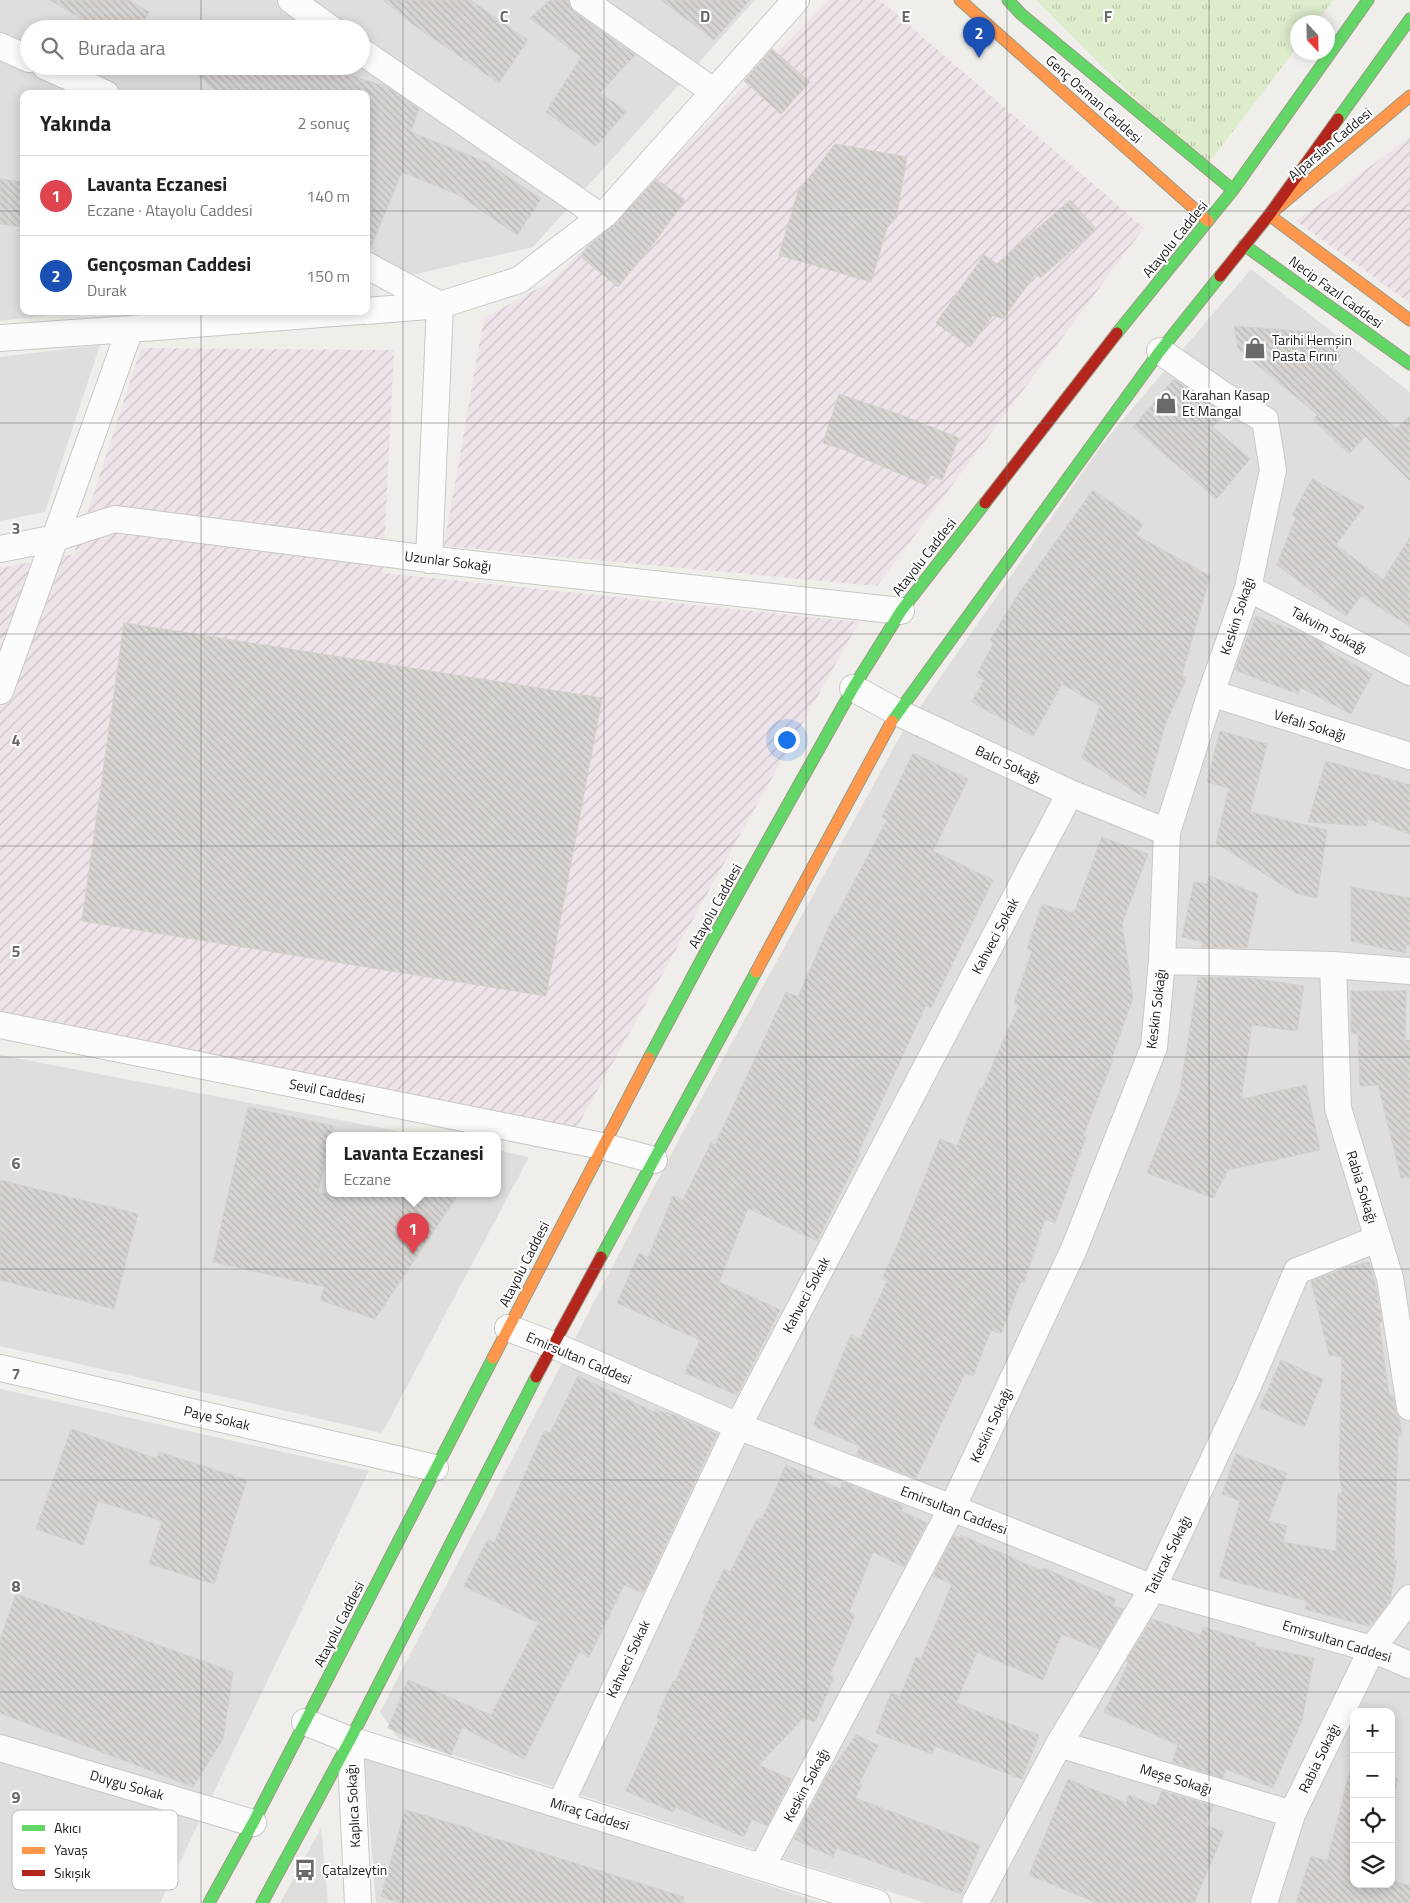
<!DOCTYPE html>
<html lang="tr">
<head>
<meta charset="utf-8">
<style>
  body { margin:0; font-family:"Titillium Web",sans-serif; background:#f2f2f2; color:#222 }
  .controls { position:absolute; right:15px; bottom:15px; display:grid; overflow:hidden; border-radius:10px; box-shadow:0 2px 12px #0003 }
  .controls button { width:45px; height:45px; display:grid; place-items:center; padding:0; border:0; border-bottom:1px solid #e0e0e0; background:#fff; color:#222; font:25px sans-serif }
  .compass { position:absolute; left:1290px; top:15px; width:45px; height:45px; border-radius:50%; background:#fff; box-shadow:0 2px 12px #0003; rotate:158deg }
  .you { position:absolute; left:786px; top:739px; width:18px; height:18px; margin:-12px; border:4px solid #fff; border-radius:50%; background:#1a73e8; box-shadow:0 0 0 8px #1a73e833 }
  .badge { display:grid; place-items:center; width:32px; height:32px; border-radius:50%; background:#111827; color:#fff; font-size:16px; font-weight:700 }
  .pin { position:absolute; translate:-50% -41px; filter:drop-shadow(0 1px 2px #0008) }
  .pin::after { content:''; position:absolute; top:26px; width:18px; height:15px; background:inherit; clip-path:polygon(0 0,100% 0,50% 100%) }
  .popup { position:absolute; left:326px; top:1132px; width:175px; height:65px; box-sizing:border-box; display:grid; place-content:center; border-radius:10px; background:#fff; filter:drop-shadow(0 1px 4px #0005); font-size:16px; white-space:nowrap; color:#767676 }
  .popup b { font-size:19px; color:#222 }
  .popup::after { content:''; position:absolute; left:50%; top:100%; margin-left:-10px; border:10px solid transparent; border-top-color:#fff }
  .list { margin:0; padding:0; list-style:none }
  h2 { display:flex; justify-content:space-between; align-items:center; height:65px; margin:0; padding:0 20px; font-size:21px }
  h2 small { font-size:16px; font-weight:400; color:#767676 }
  .list li { display:grid; grid-template-columns:32px 1fr auto; gap:15px; align-items:center; box-sizing:border-box; height:80px; padding:0 20px; border-top:1px solid #e0e0e0 }
  .list b { display:block; font-size:19px; white-space:nowrap }
  .list p { margin:0; font-size:16px; white-space:nowrap; color:#767676 }
  .list em { font-size:16px; font-style:normal; color:#767676 }
  .icon { flex:none; width:28px; height:28px; fill:none; stroke:currentColor; stroke-width:2; stroke-linecap:round; stroke-linejoin:round }
  .map { position:relative; flex:none; width:1410px; height:1903px; overflow:hidden }
  .search { position:absolute; background:#fff; box-shadow:0 2px 12px #0003; left:20px; top:20px; width:350px; height:55px; display:flex; align-items:center; gap:12px; box-sizing:border-box; padding:0 18px; border-radius:28px; color:#767676; font-size:19px }
  .panel { position:absolute; background:#fff; box-shadow:0 2px 12px #0003; left:20px; top:90px; width:350px; height:225px; border-radius:10px }
  .map>svg:first-child { display:block }
  .residential { fill:#dfdedc; fill-rule:evenodd }
  .industrial { fill:url(#industrial-furrows) }
  .grass { fill:url(#grass-tufts) }
  .building { fill:url(#building-back-hatch); stroke:#d3d0cc }
  .lines { fill:none; stroke-linecap:round; stroke-linejoin:round }
  .street-casing { stroke:#c9c8c7; stroke-width:28 }
  .fast-casing { stroke:#999a82; stroke-width:13 }
  .slow-casing { stroke:#999a82; stroke-width:13 }
  .jam-casing { stroke:#999a82; stroke-width:13 }
  .street { stroke:#fdfcfc; stroke-width:26 }
  .fast { stroke:#63d668; stroke-width:11 }
  .slow { stroke:#ff974d; stroke-width:11 }
  .jam { stroke:#b3261e; stroke-width:11 }
  .grid { fill:none; stroke:#6a6968; stroke-width:1; stroke-opacity:0.55 }
  .labels { text-anchor:middle; stroke-width:4; stroke-linejoin:round; paint-order:stroke }
  .street-label { font-size:14px; fill:#222; stroke:#fff }
  .poi-label { font-size:14px; fill:#222; stroke:#fff; text-anchor:start }
  .key { fill:#fff; stroke:#bdbdbd; stroke-width:1 }
  .key-label { font-size:14px; fill:#222 }
  .grid-label { font-size:16px; text-anchor:middle; font-weight:bold; fill:#6a6968; stroke:#fff; stroke-width:4; stroke-linejoin:round; paint-order:stroke }
</style>
</head>
<body>
<div class="map">
<svg width="1410" height="1903" viewBox="0 0 1410 1903">
  <defs>
    <pattern id="industrial-furrows" width="10" height="10" patternUnits="userSpaceOnUse" patternTransform="scale(1.25)"><rect width="10" height="10" fill="#ede4e9"/><path d="M-1 1l2-2M0 10L10 0M9 11l2-2" fill="none" stroke="#cbc3c8"/></pattern>
    <pattern id="grass-tufts" width="24" height="20" patternUnits="userSpaceOnUse" patternTransform="scale(1.25)"><rect width="24" height="20" fill="#ddeccb"/><path d="M3 7l-1-3M5 7V3M7 7l1-3M15 17l-1-3M17 17v-4M19 17l1-3" fill="none" stroke="#bdcaae"/></pattern>
    <pattern id="building-back-hatch" width="6" height="6" patternUnits="userSpaceOnUse" patternTransform="scale(1.25)"><rect width="6" height="6" fill="#d7d4d2"/><path d="M-1 5l2 2M0 0l6 6M5-1l2 2" fill="none" stroke="#b8b6b4"/></pattern>
  </defs>
  <rect width="100%" height="100%" fill="#f0eeeb"/>
  <path class="residential" d="M0,0h755l-222,247 -147,34 -20,2v-189h-342v217h59l-83,10zM29,29h332v37h-332z
    M1251,269l159,123v1511h-484l-528,-165 -18,-26 298,-571 225,-410 201,-289zM1354,1712h37v172h-37z
    M100,345l-55,167 -45,9v-164z
    M0,1055l418,80h-89v58h168v-43l32,7 -147,276 -382,-87z
    M0,1389l369,82 -209,432h-160z
    M364,1753l458,150h-446z
    M321,1828l7,75h-48z"/>
  <path class="industrial" d="M829,0h51l264,228 -267,358 -433,-40 40,-228 69,-38z
    M1410,137v166l-114,-82z
    M141,348l253,2 -11,223 476,49 -282,505 -577,-112v-447l74,-14z"/>
  <path class="grass" d="M1036,0h298l-18,22h-18l-1,25 -92,121z"/>
  <path class="building" d="M50,0h79l20,12 -9,17h-41z
    M383,0h87l58,40 -29,43 -84,-57z
    M550,0h18l2,7 4,5 61,43 -35,38 27,18 -31,35 -50,-34 35,-55 -51,-39z
    M661,0h89l-36,40z
    M772,49l38,33 -29,32 -37,-33z
    M188,66h134l58,19v-1l4,1 35,24 -8,23 75,30 55,37 -24,36 -58,-40 -57,-23 -33,79 -3,-1v-156h-147z
    M835,144l72,13 -11,61 -9,10 -16,54 -92,-27 19,-63z
    M0,179l24,3v45l-24,-3z
    M656,179l29,21 -28,39 -39,48 -38,-31 8,-10 28,-22z
    M1070,200l26,29 -56,49 -4,-5 -33,46 -10,-4 -23,32 -34,-24 48,-68 13,9z
    M1234,326l79,6 28,23 -9,11 64,63 14,-13v65l-45,-45 -16,18 -36,-35 5,-4 -80,-66z
    M1174,379l50,35 -11,13 37,32 -34,40 -83,-72z
    M839,394l62,21 58,23 -17,42 -11,-5 -5,10 -81,-35 -22,-7z
    M1312,479l52,28 -28,38 47,35 27,-43v89l-49,-30 -15,20 -69,-51 19,-48 -4,-2z
    M1093,490l50,34 -7,11 74,41 -28,99 5,3 -21,44 -21,76 -63,-40 18,-52 -38,-22 -29,52 -61,-34 12,-22 -8,-4 18,-33 -4,-3 29,-47z
    M1256,616l55,21 14,8 -2,3 49,26 -21,40 -51,-27 -2,7 -63,-24z
    M124,623l478,75 -56,298 -464,-75z
    M1220,731l47,13 -17,68 77,18 -10,68 -22,-5 -79,-50 13,-55 -22,-6z
    M913,753l55,26 -35,72 60,29 -62,128 -5,-3 -68,148 2,1 -43,87 -69,-33 -29,74 61,28 -43,85 -52,-22 15,-33 -83,-37 22,-50 9,5 25,-62 10,4 28,-57 4,2 71,-153 12,5 36,-82 2,1 51,-96 -5,-3z
    M1326,761l84,24v49l-42,-15 -2,7 -58,-4z
    M1102,837l46,17 -26,69 11,75 -22,62h2l-30,76 3,1 -31,86 -10,-4 -21,63 -3,-1 -20,53 -10,-4 -18,46 -8,-3 -49,105 -60,-23 4,-9 -47,-20 38,-91 9,4 27,-58 -5,-2 20,-45 38,-95 17,7 23,-58 2,1 37,-84 -5,-2 18,-52 -5,-2 15,-45 32,9z
    M1209,876l49,18 -11,54 -45,-1 1,-5 -21,-5 12,-55 13,2z
    M1351,887l59,11v47l-4,-1v9l-55,-12z
    M1198,977l52,1 54,8 -7,45 -45,-6 -11,74 65,-14 14,65 -92,20 -15,28 -66,-25 33,-82z
    M1351,991h55l-1,49h5v137l-9,1 -23,-93 -18,1 -2,-52h-7z
    M248,1107l85,19 -2,9h-2v9l-11,49h141l-84,126 -55,-19 5,-13 -112,-25z
    M0,1180l138,34 -24,95 -114,-29z
    M1369,1262l7,25 6,35h-3l10,73h4l2,14 4,8 3,19h-4l-4,124 3,1 -7,39 -17,23 -5,3 -63,-17 2,-8 -88,-24 21,-76 -18,-7 14,-40 51,19 -19,48 19,5 -4,16 53,9 2,-58 4,1 -3,-21 3,-116 -13,-2 -18,-74 35,-13z
    M1281,1360l42,19 -19,48 -44,-20z
    M578,1376l76,36 1,-3 11,5 1,-2 50,22 -74,159 -19,-8 -35,72 -10,-5 -55,107 -62,-32 -11,28 -63,-27 20,-48 83,35 47,-92 -74,-37 24,-47 6,4 50,-112 6,2z
    M71,1429l86,30 2,-7 88,28 -33,104 -65,-20 13,-43 -44,-14 -20,-6 -15,44 -47,-16z
    M786,1465l54,24 3,-7 61,24 -3,5 26,12 -23,44 -31,-15 -24,60 6,3 -25,60 4,2 -19,45 -12,-4 -44,47 32,14 -24,47 -15,-7 -8,18 -68,-30 -3,5 -47,-21 33,-72 -3,-1 17,-37 2,1 30,-68 -2,-1 21,-44 6,3 28,-55 4,2z
    M954,1535l6,3 1,-3 81,36 1,-3 73,31 -3,7 10,3 -24,40 -37,-15 -19,46 -66,-28 -21,51 83,32 -17,44 -87,-33 -3,8 -56,-21 15,-40 9,4 16,-40 5,2 31,-75 -19,-8z
    M16,1594l217,78 -10,67 -30,48 -193,-74v-73z
    M1152,1619l49,16 2,-8 53,16 -1,3 59,12 -12,62 -29,68 -47,-19 -3,9 -51,-16 6,-17 -74,-33 25,-50 -3,-1z
    M856,1735l22,10 -19,39 3,1 -7,13 125,47 -19,49 -124,-46 -4,9 -39,-18 34,-65z
    M1351,1767l3,1v116h37v-4l19,6v17h-114l15,-47 16,5z
    M1391,1777l7,2 -7,28z
    M1068,1779l58,24 3,-8 27,11 6,-15 51,15 -7,19 18,7 -30,71h-97l-68,-28z
    M405,1810l67,19 -1,2 213,66 -1,6h-282l-20,-6z"/>
  <g class="lines">
    <g class="street-casing">
      <path id="street" d="M291,0l40,29
        M583,0l130,91
        M0,46l29,13
        M361,51l240,166
        M45,66l61,28
        M366,265l74,40
        M366,311l74,-6
        M130,329l230,-18
        M0,338l130,-9 -130,362
        M1160,351l63,44 42,25 8,50 -25,118 -37,105 -44,139 -5,129
        M0,549l56,-11 59,-19 338,43 448,49
        M429,560l11,-255 79,-25 86,-66 191,-214
        M1248,588l162,84
        M853,688l44,24 173,81 97,39
        M1211,693l199,63
        M1333,965l5,143 52,170 20,129
        M0,1025l602,121 52,14
        M508,1328l45,17 185,81 214,82 201,80 219,61 38,16
        M0,1368l435,100
        M305,1722l45,18 527,163
        M350,1740l8,163
        M1059,1744l233,70
        M0,1748l253,75
        M560,1805l178,-379 332,-633
        M762,1867l190,-359 122,-259 80,-202 8,-86 171,4 77,6
        M975,1903l84,-159 94,-156 95,-202 49,-115 80,-32
        M1264,1903l28,-89 80,-165 38,-51"/>
    </g>
    <g class="fast-casing">
      <path id="fast" d="M1008,0l13,14 212,176
        M1338,119l72,-100
        M1244,245l166,119
        M1117,333l116,-143 135,-190
        M892,721l268,-370 60,-75
        M649,1058l56,-105 148,-265 48,-77 84,-108
        M601,1257l155,-285
        M209,1903l44,-80 240,-465
        M262,1903l88,-163 186,-363"/>
    </g>
    <g class="slow-casing">
      <path id="slow" d="M960,0l248,221
        M1410,96l-141,119 141,105
        M756,972l136,-251
        M493,1358l156,-300"/>
    </g>
    <g class="jam-casing">
      <path id="jam" d="M1220,276l49,-61 69,-96
        M985,503l132,-170
        M536,1377l65,-120"/>
    </g>
    <use href="#street" class="street"/>
    <use href="#fast" class="fast"/>
    <use href="#slow" class="slow"/>
    <use href="#jam" class="jam"/>
  </g>
  <path class="grid" d="M201,0v29M403,0v1903M604,0v1903M806,0v1903M1007,0v1903M1209,0v1903M201,66v28M0,211h24M366,211h1044M201,311v1592M0,423h1410M0,634h1410M0,846h1410M0,1057h1410M0,1269h1410M0,1480h1410M0,1692h1410"/>
  <defs>
    <g id="shop-bare" transform="scale(1.725)"><path d="M-5-2.5h2.3a2.7 3.5 0 0 1 5.4 0H5L5.5 6h-11ZM-1.5-2.5h3a1.5 2.3 0 0 0-3 0Z" fill="#6a6968" stroke="#fff" stroke-width="2.5" paint-order="stroke"/></g>
    <g id="bus-bare" transform="scale(1.725)"><path d="M-5-6H5V4H4V6H2V4H-2V6H-4V4H-5ZM-3.5-4V0h7V-4ZM-3.5 1.2v1.5H-2V1.2ZM2 1.2v1.5H3.5V1.2Z" fill="#6a6968" stroke="#fff" stroke-width="2.5" paint-order="stroke"/></g>
  </defs>
  <g fill-rule="evenodd">
    <use href="#shop-bare" x="1255" y="348"/>
    <use href="#shop-bare" x="1166" y="403"/>
    <use href="#bus-bare" x="305" y="1870"/>
  </g>
  <g class="labels">
    <g class="street-label">
      <text transform="translate(1094 99) rotate(42)" y="5">Genç Osman Caddesi</text>
      <text transform="translate(1330 144) rotate(-40)" y="5">Alparslan Caddesi</text>
      <text transform="translate(1175 239) rotate(-51)" y="5">Atayolu Caddesi</text>
      <text transform="translate(1336 292) rotate(36)" y="5">Necip Fazıl Caddesi</text>
      <text transform="translate(924 557) rotate(-52)" y="5">Atayolu Caddesi</text>
      <text transform="translate(448 561) rotate(7)" y="5">Uzunlar Sokağı</text>
      <text transform="translate(1237 616) rotate(-72)" y="5">Keskin Sokağı</text>
      <text transform="translate(1329 630) rotate(28)" y="5">Takvim Sokağı</text>
      <text transform="translate(1310 725) rotate(17)" y="5">Vefalı Sokağı</text>
      <text transform="translate(1008 764) rotate(25)" y="5">Balcı Sokağı</text>
      <text transform="translate(715 906) rotate(-61)" y="5">Atayolu Caddesi</text>
      <text transform="translate(995 936) rotate(-62)" y="5">Kahveci Sokak</text>
      <text transform="translate(1156 1009) rotate(-83)" y="5">Keskin Sokağı</text>
      <text transform="translate(327 1091) rotate(11)" y="5">Sevil Caddesi</text>
      <text transform="translate(1362 1187) rotate(73)" y="5">Rabia Sokağı</text>
      <text transform="translate(524 1264) rotate(-63)" y="5">Atayolu Caddesi</text>
      <text transform="translate(806 1295) rotate(-62)" y="5">Kahveci Sokak</text>
      <text transform="translate(579 1358) rotate(23)" y="5">Emirsultan Caddesi</text>
      <text transform="translate(217 1418) rotate(13)" y="5">Paye Sokak</text>
      <text transform="translate(991 1425) rotate(-65)" y="5">Keskin Sokağı</text>
      <text transform="translate(954 1510) rotate(21)" y="5">Emirsultan Caddesi</text>
      <text transform="translate(1168 1555) rotate(-64)" y="5">Tatlıcak Sokağı</text>
      <text transform="translate(339 1624) rotate(-63)" y="5">Atayolu Caddesi</text>
      <text transform="translate(1337 1641) rotate(17)" y="5">Emirsultan Caddesi</text>
      <text transform="translate(628 1659) rotate(-65)" y="5">Kahveci Sokak</text>
      <text transform="translate(1319 1758) rotate(-64)" y="5">Rabia Sokağı</text>
      <text transform="translate(1176 1779) rotate(17)" y="5">Meşe Sokağı</text>
      <text transform="translate(127 1785) rotate(16)" y="5">Duygu Sokak</text>
      <text transform="translate(806 1785) rotate(-62)" y="5">Keskin Sokağı</text>
      <text transform="translate(353 1806) rotate(-93)" y="5">Kaplıca Sokağı</text>
      <text transform="translate(590 1814) rotate(17)" y="5">Miraç Caddesi</text>
    </g>
    <g class="poi-label">
      <text x="1272" y="345">Tarihi Hemşin<tspan x="1272" dy="16">Pasta Fırını</tspan></text>
      <text x="1182" y="400">Karahan Kasap<tspan x="1182" dy="16">Et Mangal</tspan></text>
      <text x="322" y="1875">Çatalzeytin</text>
    </g>
  </g>
  <rect x="12" y="1810" width="166" height="80" rx="8" class="key"/>
  <rect x="22" y="1825" width="23" height="6" fill="#63d668"/>
  <rect x="22" y="1847" width="23" height="7" fill="#ff974d"/>
  <rect x="22" y="1870" width="23" height="6" fill="#b3261e"/>
  <g class="key-label">
    <text x="54" y="1833">Akıcı</text>
    <text x="54" y="1855">Yavaş</text>
    <text x="54" y="1878">Sıkışık</text>
  </g>
  <g class="grid-label">
    <text x="504" y="22">C</text>
    <text x="705" y="22">D</text>
    <text x="906" y="22">E</text>
    <text x="1108" y="22">F</text>
    <text x="16" y="534">3</text>
    <text x="16" y="746">4</text>
    <text x="16" y="957">5</text>
    <text x="16" y="1169">6</text>
    <text x="16" y="1380">7</text>
    <text x="16" y="1592">8</text>
    <text x="16" y="1803">9</text>
  </g>
</svg>
<div class="controls">
<button>+</button>
<button>−</button>
<button><svg class="icon" aria-label="locate" viewBox="0 0 24 24"><circle cx="12" cy="12" r="6"/><path d="M12 2v4M12 18v4M2 12h4M18 12h4"/></svg></button>
<button><svg class="icon" aria-label="layers" viewBox="0 0 24 24"><path d="M12 4l9 5-9 5-9-5zM3 14l9 5 9-5"/></svg></button>
</div>
<svg class="compass" viewBox="-18 -18 36 36"><path d="M0-13l5 13h-10z" fill="#e53935"/><path d="M0 13l5-13h-10z" fill="#767676"/></svg>
<div class="you"></div>
<div class="pin badge" style="left:413px;top:1254px;background:#e0444e">1</div>
<div class="popup"><b>Lavanta Eczanesi</b>Eczane</div>
<div class="pin badge" style="left:979px;top:58px;background:#1a4fb4">2</div>
<div class="search"><svg class="icon" aria-label="search" viewBox="0 0 24 24"><circle cx="10" cy="10" r="6"/><path d="M15 15l6 6"/></svg>Burada ara</div>
<section class="panel">
<h2>Yakında<small>2 sonuç</small></h2>
<ul class="list">
<li><span class="badge" style="background:#e0444e">1</span><div><b>Lavanta Eczanesi</b><p>Eczane · Atayolu Caddesi</p></div><em>140 m</em></li>
<li><span class="badge" style="background:#1a4fb4">2</span><div><b>Gençosman Caddesi</b><p>Durak</p></div><em>150 m</em></li>
</ul>
</section>
</div>
</body>
</html>
